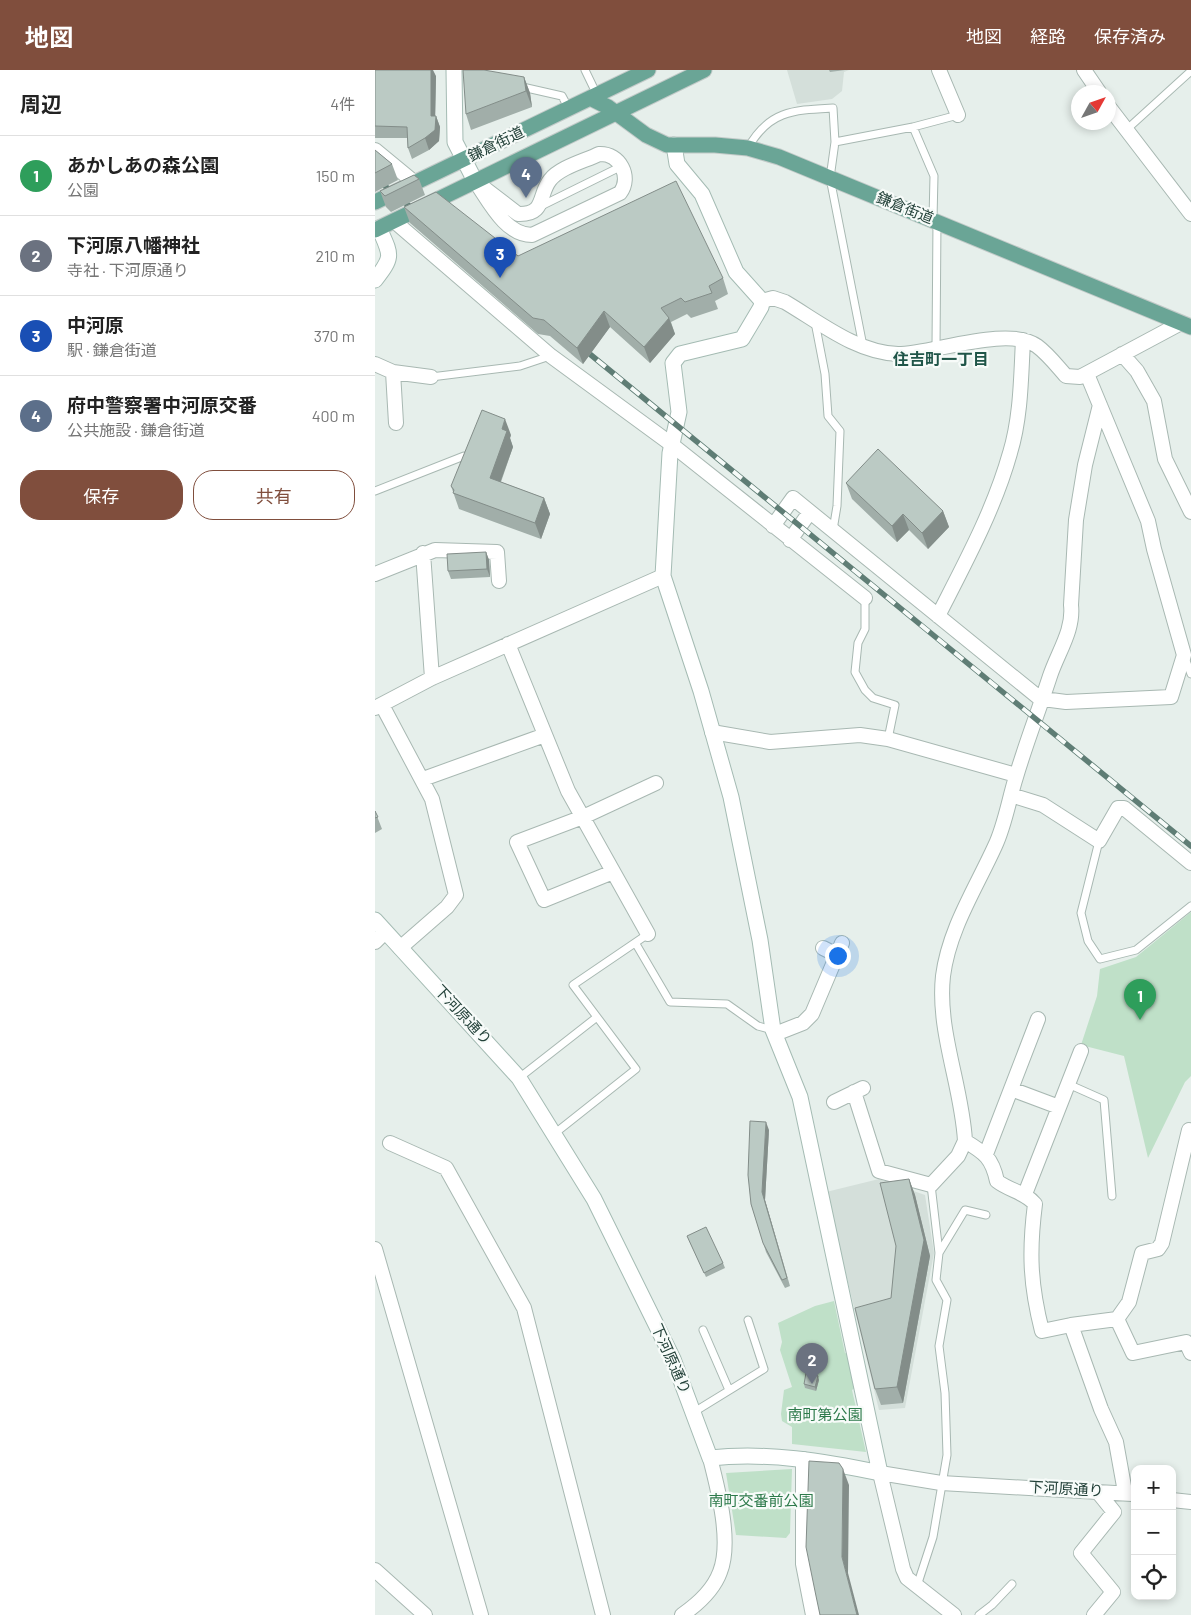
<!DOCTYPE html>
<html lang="ja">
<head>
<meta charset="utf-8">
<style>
  body { margin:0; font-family:Barlow,"Noto Sans JP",sans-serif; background:#f2f2f2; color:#222 }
  .controls { position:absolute; right:15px; bottom:15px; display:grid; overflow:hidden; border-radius:10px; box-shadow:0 2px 8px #0003 }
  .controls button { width:45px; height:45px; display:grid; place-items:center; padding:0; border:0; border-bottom:1px solid #e0e0e0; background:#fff; color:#222; font:25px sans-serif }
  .compass { position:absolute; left:696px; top:15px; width:45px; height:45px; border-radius:50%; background:#fff; box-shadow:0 2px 8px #0003; rotate:50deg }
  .you { position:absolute; left:462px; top:885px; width:18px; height:18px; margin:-12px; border:4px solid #fff; border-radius:50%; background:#1a73e8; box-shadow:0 0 0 8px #1a73e833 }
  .badge { display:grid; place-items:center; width:32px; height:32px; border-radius:50%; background:#804e3d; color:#fff; font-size:16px; font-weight:700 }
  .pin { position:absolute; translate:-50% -41px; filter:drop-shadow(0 1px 2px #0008) }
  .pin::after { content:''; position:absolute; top:26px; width:18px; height:15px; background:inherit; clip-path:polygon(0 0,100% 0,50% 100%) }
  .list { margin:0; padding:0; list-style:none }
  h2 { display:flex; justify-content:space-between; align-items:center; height:65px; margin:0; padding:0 20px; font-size:21px }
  h2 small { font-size:16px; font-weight:400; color:#767676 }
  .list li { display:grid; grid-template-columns:32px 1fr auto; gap:15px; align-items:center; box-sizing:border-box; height:80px; padding:0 20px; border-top:1px solid #e0e0e0 }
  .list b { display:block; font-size:19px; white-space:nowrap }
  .list p { margin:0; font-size:16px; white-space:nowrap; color:#767676 }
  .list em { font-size:16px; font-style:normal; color:#767676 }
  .actions { display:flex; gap:10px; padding:15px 20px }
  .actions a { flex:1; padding:11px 0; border:1px solid #804e3d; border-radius:20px; text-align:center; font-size:18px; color:#804e3d }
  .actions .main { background:#804e3d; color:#fff }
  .icon { flex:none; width:28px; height:28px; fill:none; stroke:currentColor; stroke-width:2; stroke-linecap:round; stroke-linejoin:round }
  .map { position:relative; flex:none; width:816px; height:1545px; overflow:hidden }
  header { display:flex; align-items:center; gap:30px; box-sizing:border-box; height:70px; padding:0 25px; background:#804e3d; color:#fff }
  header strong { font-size:24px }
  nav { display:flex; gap:28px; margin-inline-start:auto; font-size:18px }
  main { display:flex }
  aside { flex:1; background:#fff }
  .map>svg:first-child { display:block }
  .built { fill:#d4dfda }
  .green { fill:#bfe0c8 }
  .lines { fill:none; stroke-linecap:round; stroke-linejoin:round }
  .lane-casing { stroke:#a8b8b2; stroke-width:9 }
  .street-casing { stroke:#a8b8b2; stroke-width:16 }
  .secondary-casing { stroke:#a4bbb3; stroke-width:17 }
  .primary-casing { stroke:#c2cac8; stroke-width:17 }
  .lane { stroke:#fff; stroke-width:7 }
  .street { stroke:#fff; stroke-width:14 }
  .secondary { stroke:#fff; stroke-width:15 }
  .primary { stroke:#6aa596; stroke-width:15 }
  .rail-casing { stroke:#5f7d75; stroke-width:5.5 }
  .rail { stroke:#f7fbf9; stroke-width:4; stroke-dasharray:11; stroke-linecap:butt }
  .wall { fill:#a1aea9 }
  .shaded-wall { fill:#838d89 }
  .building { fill:#bbcac4; stroke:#838d89 }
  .labels { text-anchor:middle; stroke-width:4.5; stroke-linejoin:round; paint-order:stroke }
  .street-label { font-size:15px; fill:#24423a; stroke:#f7fbf9 }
  .park-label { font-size:15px; fill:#2d7a4b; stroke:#f7fbf9 }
  .neighbourhood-label { font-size:16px; font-weight:bold; fill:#1f5548; stroke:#f7fbf9 }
</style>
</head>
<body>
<header>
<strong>地図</strong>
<nav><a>地図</a><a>経路</a><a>保存済み</a></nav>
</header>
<main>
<aside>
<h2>周辺<small>4件</small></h2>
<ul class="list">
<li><span class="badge" style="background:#2e9e5b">1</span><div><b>あかしあの森公園</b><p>公園</p></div><em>150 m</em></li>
<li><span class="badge" style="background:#6b7280">2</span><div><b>下河原八幡神社</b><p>寺社 · 下河原通り</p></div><em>210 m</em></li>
<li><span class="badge" style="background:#1a4fb4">3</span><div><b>中河原</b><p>駅 · 鎌倉街道</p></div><em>370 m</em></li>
<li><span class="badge" style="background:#5c6f8a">4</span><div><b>府中警察署中河原交番</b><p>公共施設 · 鎌倉街道</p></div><em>400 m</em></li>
</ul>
<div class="actions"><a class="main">保存</a><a>共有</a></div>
</aside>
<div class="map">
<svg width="816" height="1545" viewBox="0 0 816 1545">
  <rect width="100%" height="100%" fill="#e6efeb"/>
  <path class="built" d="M412,0h62l-5,2 -2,19 -10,8 -35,5z
    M504,1109l46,16 9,58 -29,155 -26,2 -53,-218z"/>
  <path class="green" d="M816,842v164l-6,6 -37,76 -24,-102 -43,-11 16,-49 3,-27 36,-12z
    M459,1231l11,52 7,3 9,27 -9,7 14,62 -74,-8v-17l-10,-6 -1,-7 3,-24 8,-3 -12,-37 2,-8 -4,-19 37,-17z
    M417,1399l-2,64 -4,5 -50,-3 -10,-62z"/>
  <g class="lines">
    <g class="lane-casing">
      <path id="lane" d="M210,0l13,27
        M143,16l44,10 7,13
        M538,57l45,-12
        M750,61l66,-60
        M460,72l-5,36 33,168
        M373,78c21,-38 47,-38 85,-40l2,34 78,-15 21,49 -1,43
        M164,137l83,-41
        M440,252l10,52 3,42 12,15 -3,75 -4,24
        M561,278l1,-127
        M56,307l89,-11 30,-10
        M0,421l89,-35
        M490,528v31l-7,14 -3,29 10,18 8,8 22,7 -7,34
        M810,588l6,16
        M724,771l-18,72 7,28 12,18 36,-9 55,-44
        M261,874l34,58 57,2 31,22 15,4
        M144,1008l78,-61
        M693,1014l36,16 8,96
        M179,1064l82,-65 -63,-84 75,-51
        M564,1183l26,-43 21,5
        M328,1260l26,60
        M319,1342l70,-43 -16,-49
        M542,1516l16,-49 14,-82 -2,-62 -6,-47 8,-46 -11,-20 3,-27 -8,-68
        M604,1545l13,-10 20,-21"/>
    </g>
    <g class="street-casing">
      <path id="street" d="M564,0l19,45
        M709,0l15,22
        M734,37l82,107
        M0,80l40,33
        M224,84c21,-1 33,23 21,39l-88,42c-27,0 -43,-34 -57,-54l43,33c28,1 20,-19 32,-34 10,-13 35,-19 49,-26z
        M19,151l157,135 120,88 194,154
        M387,231l11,-3 12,4c34,20 72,51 113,52 33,0 111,-29 139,-8 11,8 20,20 29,30l14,1 101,-54
        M747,284l15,17 17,30 11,58 26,53
        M0,294l18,8 38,5
        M18,302l3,51
        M725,335l-15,60 -9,55 -5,85c3,25 -13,47 -21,71 -11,34 -24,67 -34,101 -7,22 -11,48 -21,69 -19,42 -46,83 -52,130 -6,55 19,110 22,165 20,12 27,17 32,40 13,10 28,11 38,23 -6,47 -5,80 7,127l29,-6 30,84 15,33 9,50
        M398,456l20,-28 250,203
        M415,470l20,-28
        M48,483l9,125
        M0,504l60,-24 62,2 2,29
        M563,546c27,-53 56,-106 72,-163 11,-36 11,-76 13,-113
        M133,574l60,147 80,143
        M668,629l23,3 105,-5 13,-42 -30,-106 -6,-28 -61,-147
        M7,635l50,94 24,96 -9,12 -47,41
        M0,638l57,-30 231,-102
        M337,662l58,10 90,-7 28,4 128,36
        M48,709l122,-44
        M636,725l32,10 56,36 19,-33h6l67,55
        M238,802l-69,28 -27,-58 66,-25 73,-34
        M0,872l10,-10
        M448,878l14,7
        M400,964l28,-11 9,-9 30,-71
        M636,1019l48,18
        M479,1022l25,79 52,14 27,-29 7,-15
        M459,1032l29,-14
        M15,1073l56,25 78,140 79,307
        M611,1084l52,-135
        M650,1124l56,-143
        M0,1179l106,366
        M742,1249l12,-17 13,-49 16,-4 4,-6 27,-113
        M696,1255l46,-6 16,34 53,-11 5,11
        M428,1389v105l10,51
        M797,1430l19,2
        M0,1500l50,45
        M307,1545c16,-11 31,-24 38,-43 12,-30 -2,-83 -10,-114
        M579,1545l-47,-37 -4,-9 -23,-96 61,10 191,11
        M719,1545l19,-23 -32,-39 33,-41 -17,-21"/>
    </g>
    <g class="secondary-casing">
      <path id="secondary" d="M79,0l1,72 20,39
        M0,210c19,-24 16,-25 4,-52
        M0,850l144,158 75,121 79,160 37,99c58,-6 113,3 170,15l-80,-376 -27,-67 -13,-90 -29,-143 -30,-106 -38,-115 7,-123 9,-41 -6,-49 7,-9 62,-15 19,-32 1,-6 -26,-29 -34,-78 -25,-30 -3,-19"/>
    </g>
    <g class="primary-casing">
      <path id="primary" d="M215,28l18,9 38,28 21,10h48l33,3 31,9 412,170
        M0,132l273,-132
        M0,160l329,-160"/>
    </g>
    <use href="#lane" class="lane"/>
    <use href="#street" class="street"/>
    <use href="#secondary" class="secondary"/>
    <use href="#primary" class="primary"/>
    <g class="rail-casing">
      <path id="rail" d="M0,108l44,36
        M205,276l611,500"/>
    </g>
    <use href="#rail" class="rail"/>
  </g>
  <path class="wall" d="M0,0l61,6 -1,40h1l4,11 -1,14 -10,9 -17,9 -4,-11 -1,-10h-32z
    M454,0h16l-15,2z
    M149,7l6,16 2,14 -61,23 -5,-16z
    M0,80l17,14 6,16 -23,12z
    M44,109l6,16 -34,17 -5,-5 -6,-16z
    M29,137l114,49 205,22 5,16 -13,7 3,8 -27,9 -4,-4 -16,8 4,12 -25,29 -40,-36 -27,37 -33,-28 -12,-2 -128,-111z
    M136,365l-1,3 3,9 -12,35 43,16 6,16 -9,25 -82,-30 -8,-23z
    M471,413l97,28 6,16 -21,22 -19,-19 -12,12 -45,-43z
    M111,482l3,8 1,17 -39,2 -3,-8z
    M0,741l7,18 -7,4z
    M394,1060l-4,70 25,86 -5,2 -19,-36 -15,-48z
    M534,1109l6,16 15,61 -27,147 -22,2 -6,-16 16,-91z
    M312,1166l36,27 2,5 -19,9z
    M444,1310l-3,11 -11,-3 -1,-4z"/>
  <path class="shaded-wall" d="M56,0h2l3,6 -1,51 -4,-11z
    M149,7l6,16 2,14 -6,-16z
    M61,46l4,11 -1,14 -10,9 -4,-12z
    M229,241l6,16 -27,37 -6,-16z
    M294,248l6,16 -25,29 -6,-16z
    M130,349l6,16 -1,3 3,9 -17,47 -6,-16 12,-49z
    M169,428l6,16 -9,25 -6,-16z
    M568,441l6,16 -21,22 -6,-16z
    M528,444l6,16 -12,12 -5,-16z
    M111,482l3,8 1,17 -3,-8z
    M391,1052l3,8 -4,70 25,86 -28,-94z
    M534,1109l6,16 15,61 -27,147 -6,-16z
    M443,1306l1,4 -3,11 -1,-4z
    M468,1399l6,16 -1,88 11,42h-2l-15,-58z"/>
  <path class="building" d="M0,0h56v46h5l-1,14 -10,8 -17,10 -1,-21 -32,-1z
    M88,0h21l40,7 2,14 -60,23z
    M0,80l17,14 -17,9z
    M39,105l5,4 -34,17 -5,-5z
    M301,111l47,97 -14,8 3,7 -27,9 -4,-4 -20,10 8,10 -25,29 -40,-36 -27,37 -33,-28 -11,-2 -129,-111 32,-15 82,64z
    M107,340l23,9 -3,10 5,2 -17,47 54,20 -9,25 -82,-30 1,-3 -3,-4z
    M503,379l65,62 -21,22 -19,-19 -11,12 -46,-43z
    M111,482l1,17 -39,2 -1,-17z
    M0,741l3,6 -3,1z
    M375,1051l16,1 -4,70 25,86 -5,2 -19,-37 -12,-39 -3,-29z
    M534,1109l15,61 -27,147 -22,2 -20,-81 36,-10 5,-52 -16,-63z
    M331,1157l17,36 -19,10 -17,-37z
    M431,1303l12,3 -3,11 -11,-3z
    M434,1391l30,2 4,6 -1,88 15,58h-37l-4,-19 -10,-49z"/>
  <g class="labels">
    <g class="street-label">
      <text transform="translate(121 74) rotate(-26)" y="5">鎌倉街道</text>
      <text transform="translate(530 138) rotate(22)" y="5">鎌倉街道</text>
      <text transform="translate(88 945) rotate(47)" y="5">下河原通り</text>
      <text transform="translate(296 1289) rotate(66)" y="5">下河原通り</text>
      <text transform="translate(691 1419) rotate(3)" y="5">下河原通り</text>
    </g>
    <g class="park-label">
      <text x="450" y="1350">南町第公園</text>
      <text x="386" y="1436">南町交番前公園</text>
    </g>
    <g class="neighbourhood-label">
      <text x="566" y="295">住吉町一丁目</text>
    </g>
  </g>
</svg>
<div class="controls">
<button>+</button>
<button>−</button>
<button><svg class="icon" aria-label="locate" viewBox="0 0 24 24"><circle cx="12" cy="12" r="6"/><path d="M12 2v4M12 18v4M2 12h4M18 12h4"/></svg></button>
</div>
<svg class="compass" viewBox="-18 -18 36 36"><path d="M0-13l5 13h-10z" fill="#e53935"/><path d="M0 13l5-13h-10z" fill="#767676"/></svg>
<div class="you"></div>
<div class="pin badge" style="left:765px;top:950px;background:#2e9e5b">1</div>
<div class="pin badge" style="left:437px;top:1314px;background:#6b7280">2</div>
<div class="pin badge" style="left:125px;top:208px;background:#1a4fb4">3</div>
<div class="pin badge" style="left:151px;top:128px;background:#5c6f8a">4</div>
</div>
</main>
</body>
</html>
